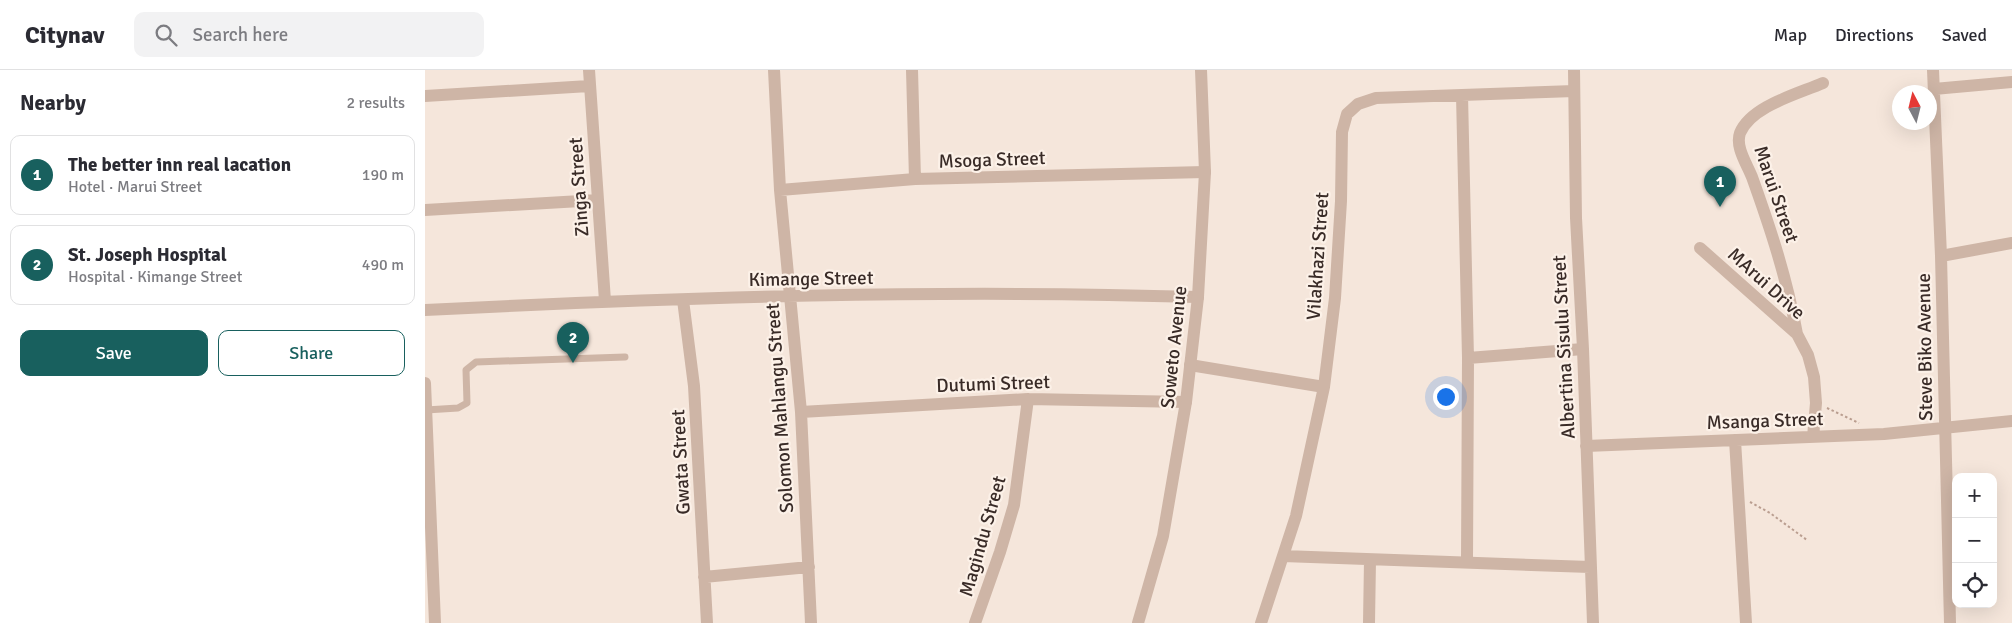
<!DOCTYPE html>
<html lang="en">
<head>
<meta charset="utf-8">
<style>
  body { margin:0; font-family:Signika,sans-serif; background:#f2f2f3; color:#2b2b33 }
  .controls { position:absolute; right:15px; bottom:15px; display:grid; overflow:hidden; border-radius:10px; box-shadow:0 5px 20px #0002 }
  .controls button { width:45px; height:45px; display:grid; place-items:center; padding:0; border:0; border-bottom:1px solid #e1e1e2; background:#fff; color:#2b2b33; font:25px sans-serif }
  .compass { position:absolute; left:1467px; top:15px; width:45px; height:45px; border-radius:50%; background:#fff; box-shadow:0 5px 20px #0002; rotate:353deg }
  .you { position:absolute; left:1020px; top:326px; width:18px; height:18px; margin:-12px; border:4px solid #fff; border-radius:50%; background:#1a73e8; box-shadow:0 0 0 8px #1a73e833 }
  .badge { display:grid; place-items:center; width:32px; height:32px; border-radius:50%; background:#18605e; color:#fff; font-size:16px; font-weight:700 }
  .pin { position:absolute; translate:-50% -41px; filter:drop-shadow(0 1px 2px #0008) }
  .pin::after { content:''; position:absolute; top:26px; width:18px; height:15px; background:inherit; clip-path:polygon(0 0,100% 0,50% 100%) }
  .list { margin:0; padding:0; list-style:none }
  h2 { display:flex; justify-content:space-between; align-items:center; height:65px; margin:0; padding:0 20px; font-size:21px }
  h2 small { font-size:16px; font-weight:400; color:#7c7c81 }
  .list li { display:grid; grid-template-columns:32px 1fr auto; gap:15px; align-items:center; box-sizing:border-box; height:80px; margin:0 10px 10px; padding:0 10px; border:1px solid #e1e1e2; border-radius:10px }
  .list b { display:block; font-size:19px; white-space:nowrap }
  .list p { margin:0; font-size:16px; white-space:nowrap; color:#7c7c81 }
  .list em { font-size:16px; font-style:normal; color:#7c7c81 }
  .actions { display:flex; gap:10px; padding:15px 20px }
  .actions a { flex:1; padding:11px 0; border:1px solid #18605e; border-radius:10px; text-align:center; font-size:18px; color:#18605e }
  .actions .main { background:#18605e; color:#fff }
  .icon { flex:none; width:28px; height:28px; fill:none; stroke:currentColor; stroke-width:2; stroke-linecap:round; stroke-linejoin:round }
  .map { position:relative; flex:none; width:1587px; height:553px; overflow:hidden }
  header { display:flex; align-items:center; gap:30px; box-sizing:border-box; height:70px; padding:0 25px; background:#fff; border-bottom:1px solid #e1e1e2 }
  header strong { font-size:24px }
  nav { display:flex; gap:28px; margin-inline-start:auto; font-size:18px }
  .search { width:350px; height:45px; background:#f2f2f3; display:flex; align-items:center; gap:12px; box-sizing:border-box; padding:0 18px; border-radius:10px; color:#7c7c81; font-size:19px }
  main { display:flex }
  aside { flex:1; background:#fff }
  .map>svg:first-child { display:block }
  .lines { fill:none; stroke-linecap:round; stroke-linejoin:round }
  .path { stroke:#ba9e90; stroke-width:2; stroke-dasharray:2.5 2.5; stroke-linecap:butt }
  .service { stroke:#ceb5a6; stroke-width:7 }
  .minor { stroke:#ceb5a6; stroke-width:12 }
  .tertiary { stroke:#ceb5a6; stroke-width:12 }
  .labels { text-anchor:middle; stroke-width:4.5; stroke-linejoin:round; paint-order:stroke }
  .street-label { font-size:19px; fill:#392b27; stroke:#fcf1e8 }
</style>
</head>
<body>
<header>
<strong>Citynav</strong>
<div class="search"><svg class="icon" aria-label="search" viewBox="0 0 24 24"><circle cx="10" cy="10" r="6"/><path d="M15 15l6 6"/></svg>Search here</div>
<nav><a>Map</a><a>Directions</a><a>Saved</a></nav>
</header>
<main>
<aside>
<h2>Nearby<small>2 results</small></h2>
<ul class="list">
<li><span class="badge">1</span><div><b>The better inn real lacation</b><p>Hotel · Marui Street</p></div><em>190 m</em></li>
<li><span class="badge">2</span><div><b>St. Joseph Hospital</b><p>Hospital · Kimange Street</p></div><em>490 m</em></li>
</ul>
<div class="actions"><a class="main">Save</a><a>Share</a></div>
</aside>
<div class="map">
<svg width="1587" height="553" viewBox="0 0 1587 553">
  <rect width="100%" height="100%" fill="#f5e6db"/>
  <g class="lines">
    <path class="path" d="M1402,338l32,15
      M1325,432l20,11 37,27"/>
    <path class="service" d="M1,340l32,-2 9,-5 -1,-33 10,-8 149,-5"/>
    <path class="minor" d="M164,0l16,231
      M349,0l6,120 21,222 10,211
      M487,0l3,109
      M1149,0l2,148 7,131 10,274
      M1508,0l8,186 9,367
      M1509,19l78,-7
      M1037,25l6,263 -1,203
      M0,26l164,-10
      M355,120l135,-11 290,-7
      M0,140l173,-10
      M1275,178l97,86 11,21 6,22 2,26 -3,34
      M1516,186l71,-13
      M258,230l11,86 13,237
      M0,240c257,-13 516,-21 773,-13
      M1372,264c-10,-55 -26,-104 -45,-157 -5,-13 -17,-30 -12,-44 11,-27 58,-39 83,-50
      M1043,288l115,-9
      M765,295l134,22
      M0,313l10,240
      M376,342l227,-13 158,3
      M1310,370l11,183
      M1161,376l298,-12 128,-13
      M858,486l307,11
      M279,507l105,-10
      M550,553l25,-71 14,-47 14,-106
      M836,553l35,-107 28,-129 11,-89 6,-97 1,-69 5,-18 11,-10 18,-6 198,-7
      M944,553l1,-63"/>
    <path class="tertiary" d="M713,553l25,-87 23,-134 12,-105 7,-125 -4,-102"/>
  </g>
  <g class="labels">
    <g class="street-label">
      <text transform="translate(567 89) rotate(-2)" y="7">Msoga Street</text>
      <text transform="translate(153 117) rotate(-94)" y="7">Zinga Street</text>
      <text transform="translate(1352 124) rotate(71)" y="7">Marui Street</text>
      <text transform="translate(892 186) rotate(-86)" y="7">Vilakhazi Street</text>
      <text transform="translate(386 208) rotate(-1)" y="7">Kimange Street</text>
      <text transform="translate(1342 213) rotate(42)" y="7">MArui Drive</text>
      <text transform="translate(748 277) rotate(-84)" y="7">Soweto Avenue</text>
      <text transform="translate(1138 277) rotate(-93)" y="7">Albertina Sisulu Street</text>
      <text transform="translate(1499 277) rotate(-91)" y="7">Steve Biko Avenue</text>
      <text transform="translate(568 313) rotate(-2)" y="7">Dutumi Street</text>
      <text transform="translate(354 338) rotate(-94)" y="7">Solomon Mahlangu Street</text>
      <text transform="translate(1340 350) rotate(-2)" y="7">Msanga Street</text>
      <text transform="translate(255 392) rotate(-93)" y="7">Gwata Street</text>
      <text transform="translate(557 466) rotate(-74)" y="7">Magindu Street</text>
    </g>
  </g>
</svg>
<div class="controls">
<button>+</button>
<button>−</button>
<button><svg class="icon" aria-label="locate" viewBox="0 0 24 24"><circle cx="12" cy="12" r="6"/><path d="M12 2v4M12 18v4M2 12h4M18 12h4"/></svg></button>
</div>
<svg class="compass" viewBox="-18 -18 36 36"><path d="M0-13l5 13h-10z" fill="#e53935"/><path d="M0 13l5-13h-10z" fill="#7c7c81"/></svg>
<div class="you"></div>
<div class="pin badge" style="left:1295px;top:137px">1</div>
<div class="pin badge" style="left:148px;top:293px">2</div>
</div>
</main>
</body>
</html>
